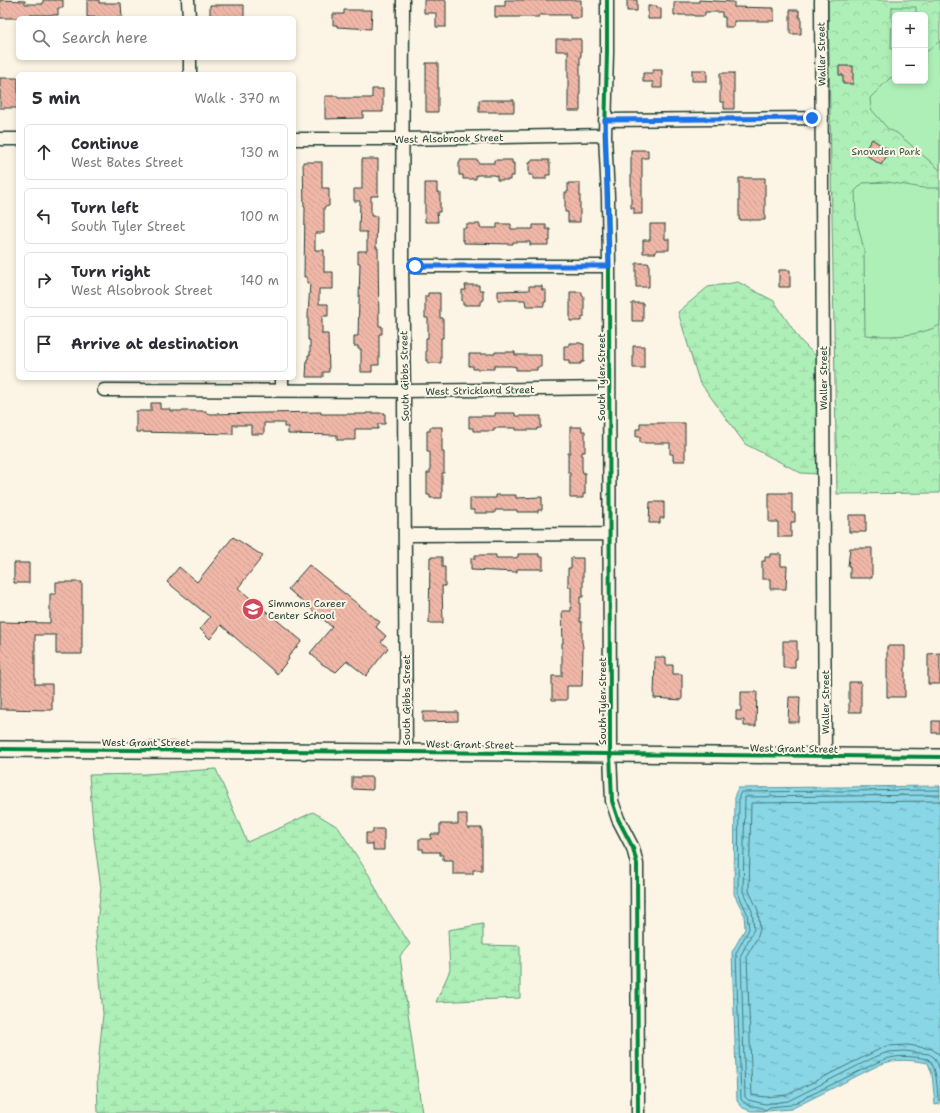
<!DOCTYPE html>
<html lang="en">
<head>
<meta charset="utf-8">
<style>
  body { margin:0; font-family:"Shantell Sans",sans-serif; background:#f7f7f7; color:#2b2b33 }
  .controls { position:absolute; right:12px; top:12px; display:grid; overflow:hidden; border-radius:6px; box-shadow:0 2px 6px #0003 }
  .controls button { width:36px; height:36px; display:grid; place-items:center; padding:0; border:0; border-bottom:1px solid #e1e1e2; background:#fff; color:#2b2b33; font:20px sans-serif }
  .stop { position:absolute; width:12px; height:12px; margin:-9px; border:3px solid #1a73e8; border-radius:50%; background:#fff }
  .stop.end { background:#1a73e8; border-color:#fff; box-shadow:0 1px 4px #0008 }
  .list { margin:0; padding:0; list-style:none }
  h2 { display:flex; justify-content:space-between; align-items:center; height:52px; margin:0; padding:0 16px; font-size:17px }
  h2 small { font-size:13px; font-weight:400; color:#7c7c81 }
  .list li { display:grid; grid-template-columns:26px 1fr auto; gap:12px; align-items:center; box-sizing:border-box; height:56px; margin:0 8px 8px; padding:0 8px; border:1px solid #e1e1e2; border-radius:6px }
  .list b { display:block; font-size:15px; white-space:nowrap }
  .list p { margin:0; font-size:13px; white-space:nowrap; color:#7c7c81 }
  .list em { font-size:13px; font-style:normal; color:#7c7c81 }
  .icon { flex:none; width:22px; height:22px; fill:none; stroke:currentColor; stroke-width:2; stroke-linecap:round; stroke-linejoin:round }
  .map { position:relative; flex:none; width:940px; height:1113px; overflow:hidden }
  .search { position:absolute; background:#fff; box-shadow:0 2px 6px #0003; left:16px; top:16px; width:280px; height:44px; display:flex; align-items:center; gap:10px; box-sizing:border-box; padding:0 14px; border-radius:6px; color:#7c7c81; font-size:15px }
  .panel { position:absolute; background:#fff; box-shadow:0 2px 6px #0003; left:16px; top:72px; width:280px; height:308px; border-radius:6px }
  .map>svg:first-child { display:block }
  .forest { fill:url(#forest-crowns); stroke:#669676; fill-rule:evenodd }
  .wetland { fill:url(#wetland-marsh); stroke:#669676 }
  .pitch { fill:#aeefb8; stroke:#669676 }
  .water { fill:url(#water-ripples); stroke:#5e999f }
  .lines { fill:none; stroke-linecap:round; stroke-linejoin:round }
  .shore { stroke:#497a7b; stroke-width:1 }
  .building { fill:url(#building-back-hatch); stroke:#1f3d34 }
  .minor-casing { stroke:#1f3d34; stroke-width:15 }
  .tertiary-casing { stroke:#1f3d34; stroke-width:18 }
  .minor { stroke:#fcf5e5; stroke-width:12 }
  .tertiary { stroke:#fcf5e5; stroke-width:15 }
  .cycleway-casing { stroke:#fcf5e5; stroke-width:6 }
  .cycleway { stroke:#00873e; stroke-width:4 }
  .route { stroke:#1a73e8; stroke-width:5 }
  .labels { text-anchor:middle; stroke-width:4; stroke-linejoin:round; paint-order:stroke }
  .street-label { font-size:10px; fill:#1f3d34; stroke:#fcf5e5 }
  .park-label { font-size:10px; fill:#345848; stroke:#fcf5e5 }
  .poi-label { font-size:10px; fill:#1f3d34; stroke:#fcf5e5; text-anchor:start }
</style>
</head>
<body>
<div class="map">
<svg width="940" height="1113" viewBox="0 0 940 1113">
  <defs>
    <pattern id="forest-crowns" width="20" height="18" patternUnits="userSpaceOnUse"><rect width="20" height="18" fill="#aeefb8"/><path d="M2 6a3 3 0 1 1 6 0M12 15a3 3 0 1 1 6 0" fill="none" stroke="#95ce9f"/></pattern>
    <pattern id="wetland-marsh" width="20" height="14" patternUnits="userSpaceOnUse"><rect width="20" height="14" fill="#aeefb8"/><path d="M1 5h8M5 5V1M11 12h8M15 12V8" fill="none" stroke="#95ce9f"/></pattern>
    <pattern id="water-ripples" width="26" height="14" patternUnits="userSpaceOnUse"><rect width="26" height="14" fill="#88d6e6"/><path d="M2 4q2-2 4 0t4 0M15 11q2-2 4 0t4 0" fill="none" stroke="#6fafbb"/></pattern>
    <pattern id="building-back-hatch" width="6" height="6" patternUnits="userSpaceOnUse"><rect width="6" height="6" fill="#f0b7a8"/><path d="M-1 5l2 2M0 0l6 6M5-1l2 2" fill="none" stroke="#cd9e91"/></pattern>
  </defs>
  <rect width="100%" height="100%" fill="#fcf5e5"/>
  <filter id="ink" filterUnits="userSpaceOnUse"><feTurbulence type="fractalNoise" baseFrequency=".025" numOctaves="2"/><feDisplacementMap in="SourceGraphic" scale="8" xChannelSelector="R" yChannelSelector="G"/><feConvolveMatrix kernelMatrix="1 2 1 2 8 2 1 2 1" color-interpolation-filters="sRGB"/></filter>
  <g filter="url(#ink)">
    <path class="forest" d="M828,0h112v493l-103,1zM895,15h30v66h-30z"/>
    <path class="wetland" d="M738,282l36,19 26,39 17,17 1,117 -17,-1 -56,-29 -46,-63 -21,-69 30,-25z
      M216,769l31,73 35,-15 31,-15 25,15 31,48 15,30 26,39 -10,12 22,157h-324l-1,-38 6,-61 -7,-82 5,-44 -7,-50 -5,-63 56,-1z
      M483,924v21l37,1v52l-84,4 14,-32 -2,-40z"/>
    <path class="pitch" d="M892,7h24v8h-21v34h-4z
      M940,41v129l-43,-37 -9,-4 -17,-20 -1,-11 20,-20 5,-2v5h30v-28z
      M888,182l35,6h17v137c-23,12 -50,12 -75,10l-1,-85 -8,-33 -1,-26 8,-8z"/>
    <path class="water" d="M940,786v318l-5,1 -3,-31 -4,-11c-18,-3 -32,-5 -49,2l-88,44 -24,2h-16l-8,-3 -6,-7 -5,-149 13,-23 -1,-15 -10,-20 1,-100 3,-6z"/>
    <g class="lines">
      <path class="shore" d="M940,790l-199,2 -2,4 -1,97 9,20 2,16 -13,24 5,146c7,11 15,4 24,11l5,-3 20,-2 88,-43c18,-8 31,-6 50,-3 9,6 9,29 10,40l2,1
        M940,795l-195,2 -2,95 9,19 2,18 -13,26 4,142 3,3 17,4 23,-3 87,-44 13,-5 17,-1 24,3 6,4 5,12
        M940,801l-189,2 -2,88 9,19 2,19 -2,7 -11,20 5,139 13,2 22,-2 99,-49 22,-1 24,4 8,6"/>
    </g>
    <path class="building" d="M0,0l25,1v3h18v-4h20v8h-5v7h-28l-6,1v2h-24z
      M87,0h12v3h22l1,15 -35,-1z
      M424,0h22v27h-10v-14h-12z
      M505,0h76v18h-11v-3h-31v2h-44v-11h10z
      M627,0h10v11h-10z
      M699,0l35,2v5l40,1v13h-40v6h-9v-10h-3v-5h-17v4h-11v-1h-20v-13h25z
      M210,5h34v13h-34z
      M648,6h9v2h4v11h-13z
      M344,10h28l-1,19 -34,-2v-2h-4v-11h11z
      M790,10h9v7h2v17h-11z
      M556,39h25v17h-1v55h-12v-60h-12z
      M426,63h12v49h-12z
      M839,66h14v18h-10v-9h-4z
      M653,70h9v18h-9v-6h-10v-9h10z
      M692,70h15v11h-15z
      M720,73h14v36h-10v-7h-4z
      M0,78h18v30h-18z
      M372,89h11v23h-20v6l-38,1v-23h13v2h34z
      M479,100h35v12h-35z
      M872,139l18,12 -9,14 -18,-12z
      M631,150h17v8h-6v56h-8v-6h-3z
      M362,159h16v37h-7v20h6l-1,32h2l1,78h3v8h-3v31h-7v7h-11v-23h-3v-3h-4v-10h4l2,-73h-2v-12h9v-19h-8l1,-31h-6v-12h8z
      M460,160h18v3h16v-3h18v3h2v13h-4v4h-13v-4l-4,-1h-17v4h-13v-4h-4v-12h1z
      M531,160h18v3h1v12h-4v4h-13v-4h-4v-12h2z
      M303,162h19v26h7v18l-5,1v26h-9v17h9v22h9v17h-14v15h9v12h-6v18h6l1,38h-6v5h-17l1,-18h1v-4h2v-15h-2v-24l2,-33h-3v-6h-3l1,-70h-1z
      M739,178h26v42h-26z
      M425,183h12v9h3v20h-3l1,10h-13z
      M568,183h12v39h-12v-10h-3v-20h3z
      M466,224h14v4h17v-4h14v5h22v-4h13v4h4v12h-2v4h-18v-3h-17v2l-49,-1v-3h-2v-12h4z
      M650,224h15v15h4v11h-13v3h-13v-13h7z
      M636,263h13v24h-13z
      M779,270h11v17h-11z
      M465,285h14v5h4v11h-2v4h-18v-4h-1v-11h4z
      M529,286h13v4h4v12h-2v4h-18l-1,-6h-27v-9l31,-1z
      M570,292h12v4h2v21h-2v4h-12z
      M428,293h12v25h3v20h-2v25h-13v-3h-2v-22h2v-20h-3v-22h3z
      M632,303h11v18h-11z
      M569,343h12v1h3v18h-3v2h-12v-4h-5v-14h5z
      M633,346h11v22h-11z
      M495,352h20v3h26v12h-4v3h-21v-3l-4,-1h-18v3h-21v-3h-4v-12h26z
      M151,403h9v6h10v2h36v2l5,1 110,-2v2h45v-1h19v11h-7v5h-23v11h-18v-5l-49,-1v-7h-4v-4h-20v11h-13v-9h-18v9l-97,-2v-21h15z
      M495,413h20v3h26v12h-4v2h-21v-2h-22v3h-21v-3h-4v-12h26z
      M640,423h45v38h-12v-7h-3v-11h-30v-6h-4v-8h4z
      M430,427h12v25h2v21h-2v25h-12v-3h-3v-22h3v-21h-3v-21h3z
      M570,427h12v4h3v21h-3v17l1,4h2v21h-2v4h-13v-25h-2v-20h2z
      M769,493h23v20h3v9h-4v15h-13v-15h-9z
      M496,495h20v3l26,-1v13h-4v2h-21v-2h-22v3h-21v-3h-4v-12h26z
      M650,502h14v16h-4v5h-11z
      M849,515h17v17h-17z
      M233,537l30,19 -25,32 64,53 -14,16 1,2 -12,15 -56,-49 -11,14 -10,-10 10,-12 -43,-35 12,-15 18,15z
      M850,548h22v30h-22v-12h-2z
      M518,554h21v3h4v12h-26v3l-46,-2v-12h4v-3h21v3h18l4,-1z
      M770,554h11v12h6l-1,23h-16v-10h-8v-18h3v-4h5z
      M430,557h12v10h3v19h-3l1,37h-14z
      M571,558h12v39h-3v25h2v20l1,5 -1,39h-15v14h-15v-24h10v-33h1l-1,-32h9v-24h-3v-19h3z
      M14,563h15v20h-15z
      M309,565l71,57 -4,5 10,9 -5,6 7,6 -22,28 -19,-15 -11,11 -14,-8 -12,-11 22,-26 -44,-38z
      M56,582h26v72h-26v-19h-21v49h17v26l-52,-1v-87l50,1v-29h6z
      M783,641h14v18h-2v9h-12z
      M887,646h18v51h-18z
      M940,653v31h-12v-30z
      M655,657h11v8h7v9h9v26l-28,-2z
      M849,682h12v30h-12z
      M741,692h16l-1,34h-12v-6h-8v-9h5z
      M789,697h11l-1,25h-11z
      M423,712h35v9l-35,1z
      M932,721h8v12h-8z
      M352,777h21v12l-1,1 -20,-1z
      M458,814h9v14h15v42h-9v4h-20v-14h-10v-5h-3v-3h-17v-3h-4v-10h12v-5h9v-10h18z
      M373,829h11v21h-11v-6h-7v-11h7z"/>
    <g class="lines">
      <g class="minor-casing">
        <path id="minor" d="M188,0l1,18
          M403,0l-1,266 2,125 2,361
          M607,0v52l-2,83 3,62 1,69 1,488 2,47 6,18 15,29 4,16 1,249
          M821,0l4,757
          M190,58v16
          M605,120l217,-2
          M0,139h18
          M294,139h109l202,-4
          M402,266h207
          M282,378v12
          M104,390l300,1 205,-3
          M405,535l204,-1"/>
      </g>
      <g class="tertiary-casing">
        <path id="tertiary" d="M0,749l406,3 534,5"/>
      </g>
      <use href="#minor" class="minor"/>
      <use href="#tertiary" class="tertiary"/>
      <g class="cycleway-casing">
        <path id="cycleway" d="M607,0v52l-2,83 3,62 1,69 1,488 2,47 6,18 15,29 4,16 1,249
          M0,749l406,3 534,5"/>
      </g>
      <use href="#cycleway" class="cycleway"/>
    </g>
  </g>
  <g class="lines" filter="url(#ink)">
    <path class="route" d="M415,266h194l-4,-146 207,-2"/>
  </g>
  <defs>
    <g id="school-disc" transform="scale(1.15)"><circle r="9.5" fill="#d1495b" stroke="#fcf5e5"/><path d="M0-5L7-2L0 1L-7-2ZM-4 1L0 2.5L4 1V4Q0 6-4 4Z" fill="#fff"/></g>
  </defs>
  <g fill-rule="evenodd">
    <use href="#school-disc" x="253" y="609"/>
  </g>
  <g class="labels">
    <g class="street-label">
      <text transform="translate(821 54) rotate(-91)" y="4">Waller Street</text>
      <text transform="translate(449 138) rotate(-1)" y="4">West Alsobrook Street</text>
      <text transform="translate(404 376) rotate(-91)" y="4">South Gibbs Street</text>
      <text transform="translate(601 377) rotate(-90)" y="4">South Tyler Street</text>
      <text transform="translate(823 378) rotate(-90)" y="4">Waller Street</text>
      <text transform="translate(480 390) rotate(-1)" y="4">West Strickland Street</text>
      <text transform="translate(406 700) rotate(-90)" y="4">South Gibbs Street</text>
      <text transform="translate(602 701) rotate(-90)" y="4">South Tyler Street</text>
      <text transform="translate(825 702) rotate(-90)" y="4">Waller Street</text>
      <text x="146" y="746">West Grant Street</text>
      <text transform="translate(470 744) rotate(1)" y="4">West Grant Street</text>
      <text transform="translate(794 748) rotate(1)" y="4">West Grant Street</text>
    </g>
    <g class="park-label">
      <text x="886" y="155">Snowden Park</text>
    </g>
    <g class="poi-label">
      <text x="268" y="607">Simmons Career<tspan x="268" dy="12">Center School</tspan></text>
    </g>
  </g>
</svg>
<div class="controls">
<button>+</button>
<button>−</button>
</div>
<div class="stop" style="left:415px;top:266px"></div>
<div class="stop end" style="left:812px;top:118px"></div>
<div class="search"><svg class="icon" aria-label="search" viewBox="0 0 24 24"><circle cx="10" cy="10" r="6"/><path d="M15 15l6 6"/></svg>Search here</div>
<section class="panel">
<h2>5 min<small>Walk · 370 m</small></h2>
<ul class="list">
<li><svg class="icon" aria-label="ahead" viewBox="0 0 24 24"><path d="M12 20V5M6 11l6-6 6 6"/></svg><div><b>Continue</b><p>West Bates Street</p></div><em>130 m</em></li>
<li><svg class="icon" aria-label="left" viewBox="0 0 24 24"><path d="M17 20v-9H6M10 6l-5 5 5 5"/></svg><div><b>Turn left</b><p>South Tyler Street</p></div><em>100 m</em></li>
<li><svg class="icon" aria-label="right" viewBox="0 0 24 24"><path d="M7 20v-9h11M14 6l5 5-5 5"/></svg><div><b>Turn right</b><p>West Alsobrook Street</p></div><em>140 m</em></li>
<li><svg class="icon" aria-label="arrive" viewBox="0 0 24 24"><path d="M6 21V4h12l-3 4 3 4H6"/></svg><div><b>Arrive at destination</b></div></li>
</ul>
</section>
</div>
</body>
</html>
